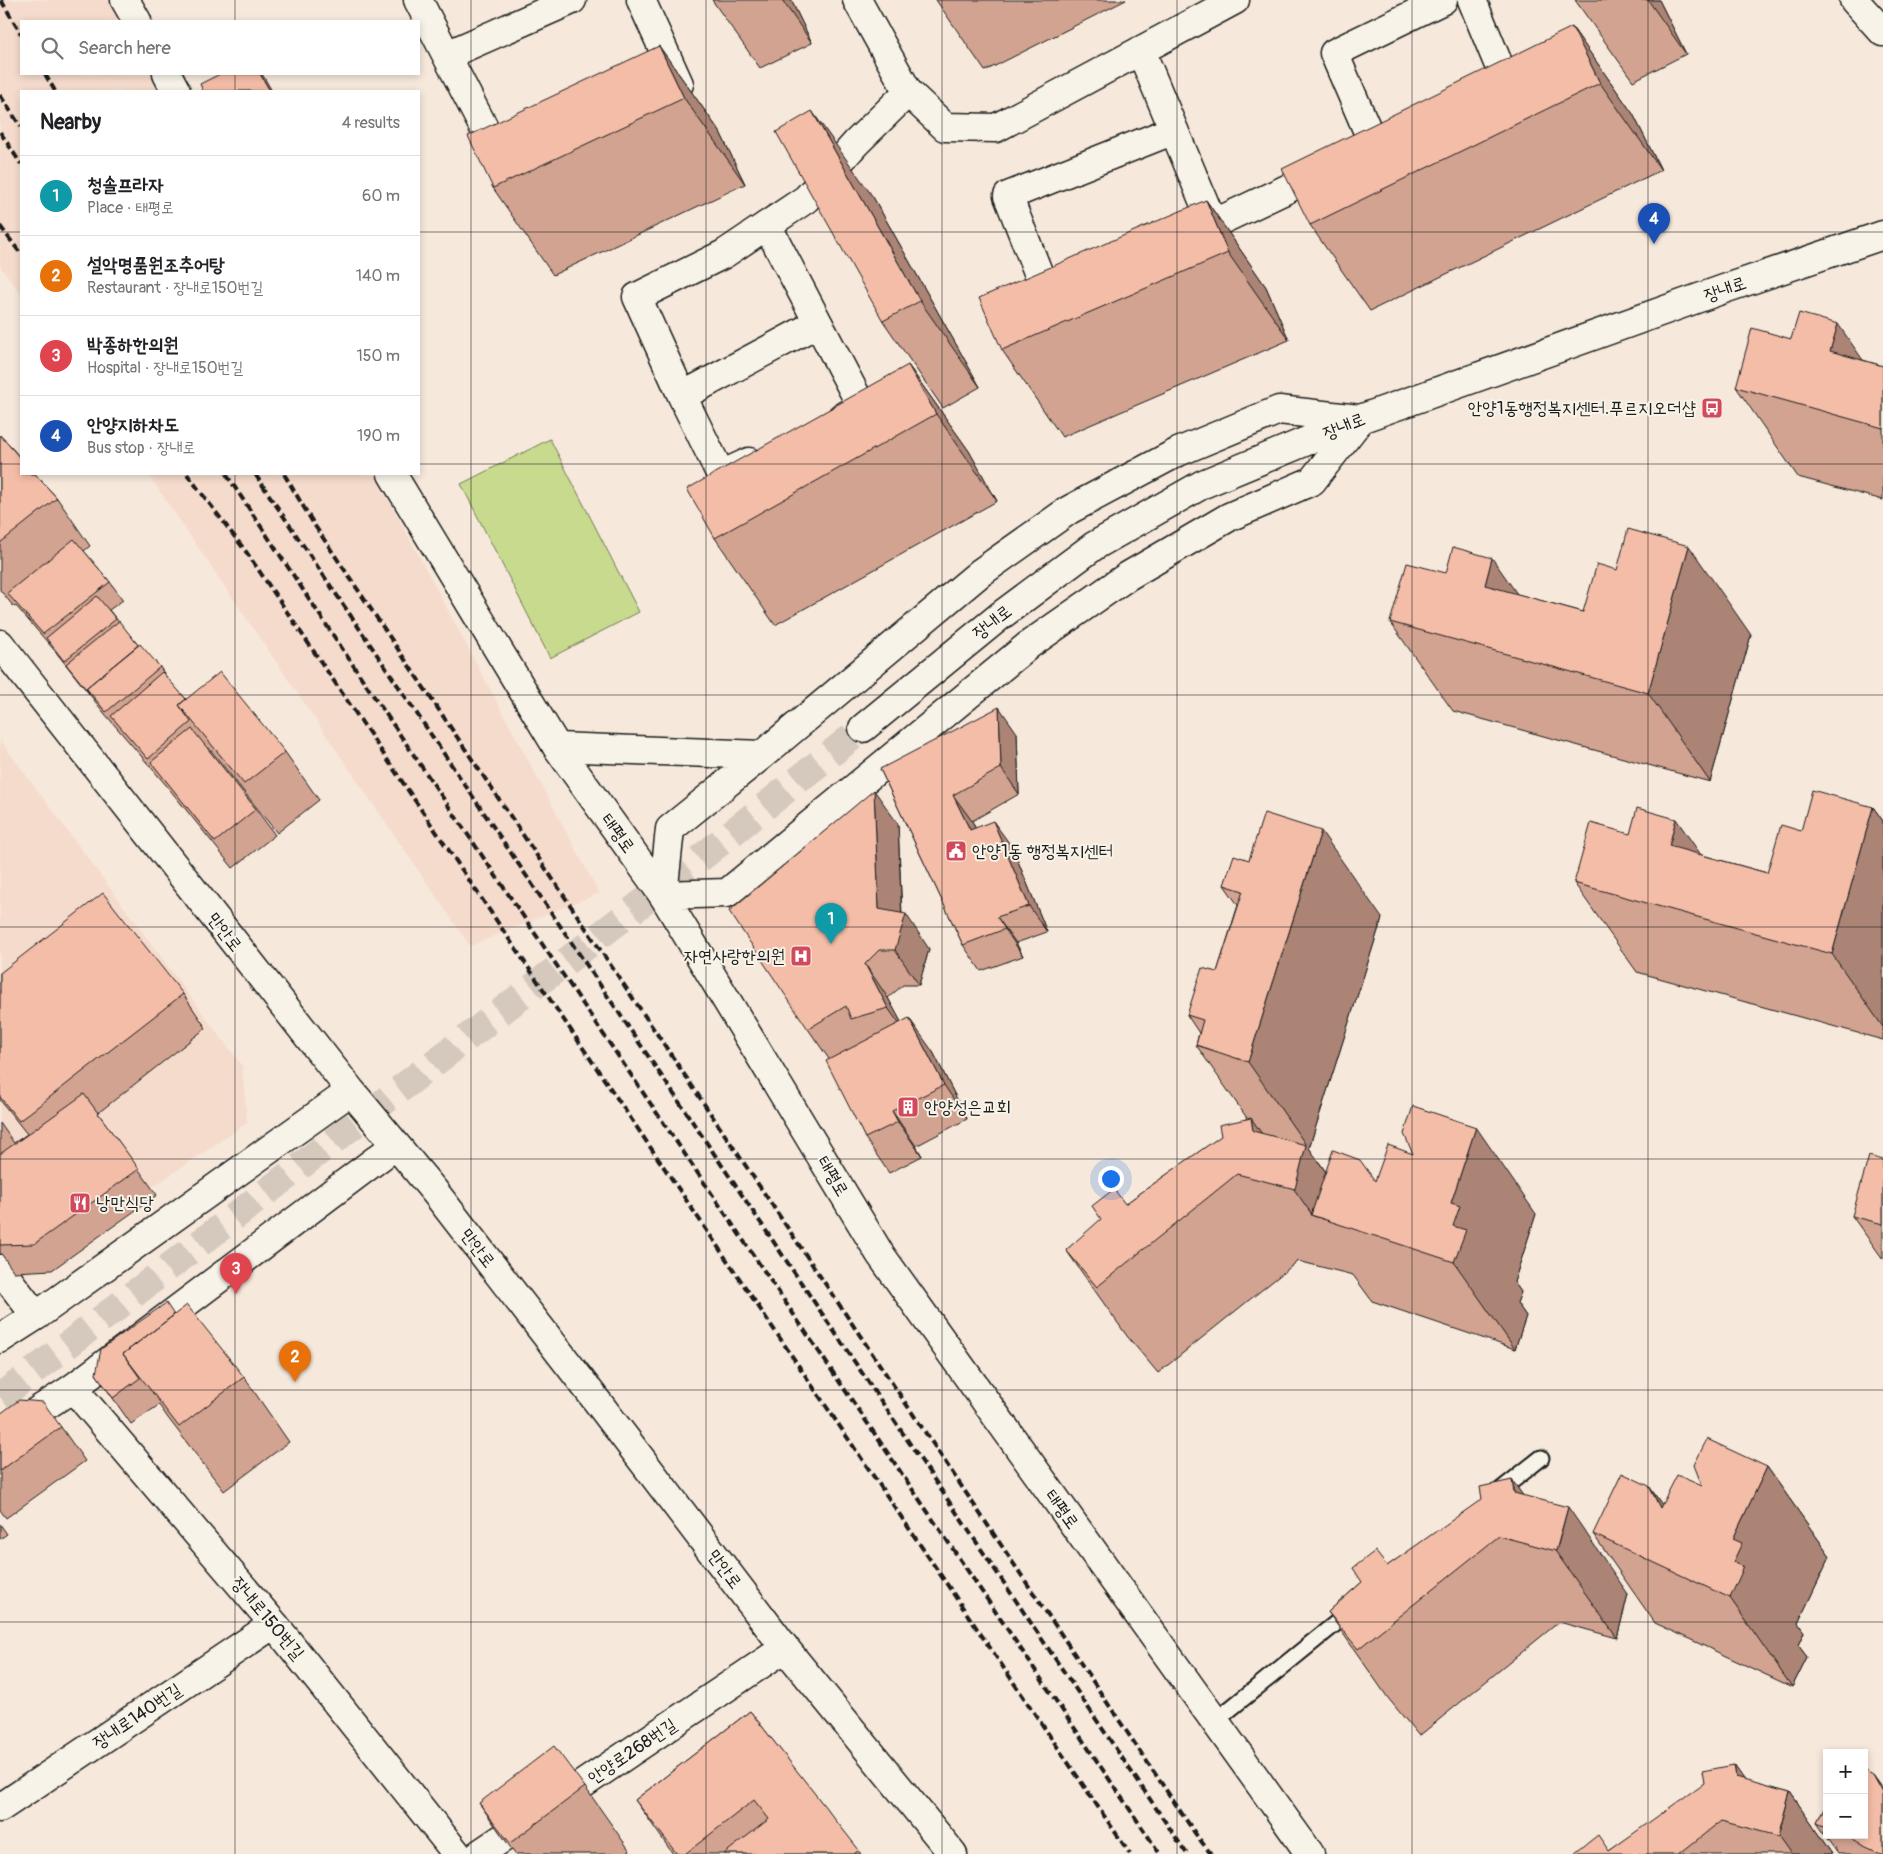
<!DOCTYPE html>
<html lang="en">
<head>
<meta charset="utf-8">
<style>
  body { margin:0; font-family:Pangolin,"Poor Story",sans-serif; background:#f2f2f2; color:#202124 }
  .controls { position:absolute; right:15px; bottom:15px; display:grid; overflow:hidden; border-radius:0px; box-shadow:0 2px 8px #0003 }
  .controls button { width:45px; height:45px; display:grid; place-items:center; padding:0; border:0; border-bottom:1px solid #e0e0e0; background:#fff; color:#202124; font:25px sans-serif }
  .you { position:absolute; left:1110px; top:1178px; width:18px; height:18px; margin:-12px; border:4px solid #fff; border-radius:50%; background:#1a73e8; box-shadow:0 0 0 8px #1a73e833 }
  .badge { display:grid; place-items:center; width:32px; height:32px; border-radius:50%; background:#b45309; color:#fff; font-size:16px; font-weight:700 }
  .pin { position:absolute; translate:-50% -41px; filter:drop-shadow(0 1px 2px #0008) }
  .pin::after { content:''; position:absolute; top:26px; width:18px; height:15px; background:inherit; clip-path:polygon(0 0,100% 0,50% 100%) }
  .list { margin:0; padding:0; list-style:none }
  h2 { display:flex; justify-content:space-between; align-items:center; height:65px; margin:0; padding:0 20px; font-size:21px }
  h2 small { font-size:16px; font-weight:400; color:#757577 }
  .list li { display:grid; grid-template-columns:32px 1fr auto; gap:15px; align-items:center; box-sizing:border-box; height:80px; padding:0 20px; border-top:1px solid #e0e0e0 }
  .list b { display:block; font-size:19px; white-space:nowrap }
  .list p { margin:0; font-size:16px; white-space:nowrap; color:#757577 }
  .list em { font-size:16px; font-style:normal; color:#757577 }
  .icon { flex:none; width:28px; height:28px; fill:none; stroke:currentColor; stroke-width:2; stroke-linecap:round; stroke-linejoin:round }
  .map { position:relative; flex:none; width:1883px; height:1854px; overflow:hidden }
  .search { position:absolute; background:#fff; box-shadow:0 2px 8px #0003; left:20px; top:20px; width:400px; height:55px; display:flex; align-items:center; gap:12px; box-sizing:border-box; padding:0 18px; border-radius:0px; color:#757577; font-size:19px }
  .panel { position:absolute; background:#fff; box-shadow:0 2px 8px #0003; left:20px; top:90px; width:400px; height:385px; border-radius:0px }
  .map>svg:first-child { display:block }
  .built { fill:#f5dbcc }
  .park { fill:#c7da8e; stroke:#727b55 }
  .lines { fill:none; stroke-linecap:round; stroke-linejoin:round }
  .tertiary-tunnel { stroke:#d5c9be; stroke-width:28; stroke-dasharray:28 14; stroke-linecap:butt }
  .service-casing { stroke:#1c1c1c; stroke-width:19 }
  .minor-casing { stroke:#1c1c1c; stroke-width:31 }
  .tertiary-casing { stroke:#1c1c1c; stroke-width:31 }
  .service { stroke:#f7f3e8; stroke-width:15 }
  .minor { stroke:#f7f3e8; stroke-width:28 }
  .tertiary { stroke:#f7f3e8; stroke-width:28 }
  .rail { stroke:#1c1c1c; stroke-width:4; stroke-dasharray:8 4; stroke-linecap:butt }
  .wall { fill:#d2a390; stroke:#1c1c1c }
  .shaded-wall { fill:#ab8476; stroke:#1c1c1c }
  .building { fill:#f4bda8; stroke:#1c1c1c }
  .grid { fill:none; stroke:#1c1c1c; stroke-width:1; stroke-opacity:0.55 }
  .labels { text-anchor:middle; stroke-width:4; stroke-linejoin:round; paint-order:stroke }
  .street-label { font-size:18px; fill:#1c1c1c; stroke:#f7f3e8 }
  .poi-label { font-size:18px; fill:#1c1c1c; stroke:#f7f3e8; text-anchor:start }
</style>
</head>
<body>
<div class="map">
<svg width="1883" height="1854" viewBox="0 0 1883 1854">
  <rect width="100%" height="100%" fill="#f6e8db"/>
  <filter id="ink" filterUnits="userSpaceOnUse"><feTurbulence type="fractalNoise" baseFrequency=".02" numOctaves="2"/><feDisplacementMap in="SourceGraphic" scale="10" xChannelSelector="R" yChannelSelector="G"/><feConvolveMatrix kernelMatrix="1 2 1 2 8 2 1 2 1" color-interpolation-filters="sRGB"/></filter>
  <g filter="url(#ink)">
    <path class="built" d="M0,0h123l11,21h-113v53h141l9,17h-150v203l-21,-28z
      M148,474h227l224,419 -129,53z
      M0,740l242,326 5,57 -247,167z"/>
    <path class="park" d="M550,439l89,173 -89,46 -89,-174z"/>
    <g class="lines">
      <path class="tertiary-tunnel" d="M0,1397l702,-540 161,-129"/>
      <g class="service-casing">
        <path id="service" d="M1497,1493l44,-35
          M1214,1722l137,-111"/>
      </g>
      <g class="minor-casing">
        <path id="minor" d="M125,0l12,21
          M418,0l83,161
          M641,0l38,84 -4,2
          M857,0l51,92 37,35 51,1 239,-128
          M1472,0l35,85 -12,6
          M1141,51l72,173 -12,5
          M447,55l125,-55
          M167,74l9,17
          M1375,148l-41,-95 109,-53
          M1213,224l112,-53
          M767,225l95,182 -20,10
          M1058,290l-11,5 -39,-99 166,-66
          M682,396l136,-73
          M749,462l-28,13 -39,-79 -45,-99 87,-43 82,-55 50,-56 52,-51
          M392,474l165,273 106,148
          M0,1269l36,47
          M73,1388l201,236 183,230
          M0,1808l274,-184
          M479,1854l306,-206"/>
      </g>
      <g class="tertiary-casing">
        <path id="tertiary" d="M1854,0l29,32
          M0,644l351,447 84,101 165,213 185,243 168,206
          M863,728l137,-112 94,-70 109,-62 157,-65 364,-130 159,-54
          M557,747l205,8
          M663,895l217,359 430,600
          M663,895l7,-66 92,-74 218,-182 89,-63 109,-58 101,-42 80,9
          M663,895l64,-2 303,-249 98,-68 101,-59 83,-36 47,-60
          M0,1339l36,-23 315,-225
          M0,1435l73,-47 323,-243"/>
      </g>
      <use href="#service" class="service"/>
      <use href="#minor" class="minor"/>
      <use href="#tertiary" class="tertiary"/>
      <path class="rail" d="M1,0l20,34
        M45,74l10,17
        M0,95l21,32
        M0,132l21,32
        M0,226l21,28
        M187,474l60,79 883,1301
        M226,474l145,218 789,1162
        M255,474l932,1380
        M284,474l31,52 882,1310 14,18"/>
    </g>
    <path class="wall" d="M712,0h79l21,43 -52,25z
      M936,0h190l-141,71z
      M1575,0h84l27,54 -53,27z
      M1572,27l61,87 28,56 -291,141 -60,-86z
      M659,46l61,86 25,52 -192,91 -60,-87z
      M873,197l107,190 -37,21 -60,-87z
      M1206,200l60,87 23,53 -227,97 -60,-87z
      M1863,360l20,6v134l-85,-23 -62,-90z
      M908,365l61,86 28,50 -222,124 -60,-87z
      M0,435l57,63 33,48 -6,5 26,31 13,18 -14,10 29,35 22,22 7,11 19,21 99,53 34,48 -42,33 -68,-85 -1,1 48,60 19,26 -42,33 -67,-83 -61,-71 -50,-63 -39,-45 -2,1 -14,-17z
      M1517,594l66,18 168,23 -41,147 -257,-71 -63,-89z
      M1017,733l2,61 -47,27 3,7 37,19 35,85 -31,11 7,13 -42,15 -18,-26 -83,-176z
      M1873,807l10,14v219l-246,-68 -63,-89 128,-28 65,18 34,-42z
      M898,824l4,90 27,35 -10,36h-16l-15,13 13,24 32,30 34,67 -51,27 6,10 -33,17 -24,-35 -36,-79 -21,-30z
      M1224,885l158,33 -73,230 17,24 210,42 -22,68 7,10 -4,11 9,13 -11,33 -143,-48 -19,-26 -55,-14 -140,112 -31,-37 -61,-86 59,-46 122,-86 -51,-73 3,-12 -12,-18 30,-43 21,-67z
      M0,973l183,21 23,34 -108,85 59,82 -105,75 -38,2 -14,-20v-129l14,20 13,-9 -27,-34z
      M1883,1160v99l-31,-43z
      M174,1315l70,62 45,65 -65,49 -56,-73 -9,-13 -28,19 -35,-50z
      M0,1414l61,13 24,34 -79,57 -6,-8z
      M1767,1467l63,89 -32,67 6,9 -6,13 9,12 -15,30 -137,-64 -62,-89 56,-48 13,19 40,-19z
      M1512,1480l10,15 106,99 -11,44 -58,-16 -140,114 -31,-38 -60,-86 34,-30 25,-16z
      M0,1524l7,10 -7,5z
      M750,1711l111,143h-188l-38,-54z
      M1734,1765l10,15 46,12 43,62h-257l33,-3z
      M1873,1775l10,14v65h-44l-22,-31 10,-20v32h37z
      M585,1787l45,64 -4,3h-111l-36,-51z"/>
    <path class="shaded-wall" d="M782,0h9l21,43z
      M1648,0h11l27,54z
      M1572,27l61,87 28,56 -61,-87z
      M659,46l61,86 25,52 -61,-86z
      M260,74h2l10,17h-2z
      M812,111l61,86 107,190 -60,-86z
      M1206,200l60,87 23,53 -61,-87z
      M1838,324l45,65 -53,-38z
      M908,365l61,86 28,50 -61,-87z
      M1689,546l62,89 -41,147 -62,-89z
      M1492,558l62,89 -69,-62z
      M999,707l18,26 2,61 -18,-26z
      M874,790l24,34 4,101 4,-11 23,35 -10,36 -24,-35 -16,-41z
      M953,795l19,26 17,35 -19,-26z
      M1873,807l10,14v206l-51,-73z
      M1676,819l62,89 -69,-62z
      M993,821l19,26 35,85 -18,-26z
      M1321,831l61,87 -73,230 58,83 -54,-15 -60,-85 -2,-13 45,65 10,-38 -58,-83z
      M997,917l19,26 7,13z
      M865,964l23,34 24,44 -24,-34z
      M909,1018l24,34 34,67 -23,-34z
      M892,1111l24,35 6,10 -24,-34z
      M1476,1127l60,87 -22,68 7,10 -4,11 9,13 -11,33 -61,-87 -1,-36 -2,-23z
      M1767,1467l63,89 -32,67 6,9 -6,13 9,12 -15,30 -62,-89 3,-36v-23z
      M1512,1480l46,65 10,-38 60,87 -11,44 -103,-145z
      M1649,1486l62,89 -51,-67z
      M1734,1765l46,65 10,-38 43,62h-42l-55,-77z
      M1873,1775l10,14v4z"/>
    <path class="building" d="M1572,27l28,56 -290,142 -28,-56z
      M659,46l25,52 -191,90 -25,-52z
      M220,74h40l10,17h-67l-3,-7z
      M812,111l108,190 -37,20 -107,-189z
      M1206,200l22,53 -226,97 -23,-52z
      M1799,313l39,11 -8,27 53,15v62l-147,-41 16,-59 39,11z
      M908,365l28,49 -221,124 -28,-49z
      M0,435l21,24v15h14l22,24 -57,45z
      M1628,529l61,17 -41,147 -258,-71 17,-59 39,10 7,-26 39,11 -7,27 98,27 14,-48 20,6z
      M74,539l36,43 -67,52 -36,-41z
      M97,596l19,23 -52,42 -18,-23z
      M119,621l19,24 -52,43 4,6 -24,-30z
      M140,644l20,23 -54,45 -20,-24z
      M162,672l24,27 -7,6 12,17 -43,37 -37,-43z
      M220,672l65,80 -41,32 -65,-79z
      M999,707l2,61 -48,27 17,35 23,-9 36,85 -32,11 8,12 -42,16 -83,-176z
      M192,729l64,80 -41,33 -64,-80z
      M874,790l5,119 27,5 -11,36h-16l-14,14 23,44 -37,11 -5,-13 -38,23 -79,-118z
      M1812,790l61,17 -41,147 -258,-71 17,-60 39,11 7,-26 39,11 -7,27 98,27 14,-48 20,6z
      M1264,813l57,18 -73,231 -52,-17 7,-25 -16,-5 15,-47 15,4 26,-81 -19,-6 10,-30 15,5z
      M103,893l80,101 -164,127 -19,-24v-124z
      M909,1018l35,67 -52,26 6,11 -33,16 -39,-77z
      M84,1094l55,75 -105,75 -34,1v-91z
      M1413,1106l63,21 -25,76 9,3 -7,20 13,4 -12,32 -143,-47 22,-65 27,10 15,21 13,-36 25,9 -9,-20z
      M1251,1118l2,13 53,14 -11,44 -58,-15 -140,113 -31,-37 35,-31 -9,-13 22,-17 11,15 96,-68 -2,-11z
      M1869,1156l14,4v64l-31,-8z
      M166,1303l8,12 -51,39 17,24 -27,20 -17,-24 5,-25z
      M187,1305l57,72 -65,50 -56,-73z
      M19,1400l24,2 18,25 -61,44v-57z
      M1707,1439l60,28 -34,72 9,4 -9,19 11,5 -14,31 -137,-64 29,-61 27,13 11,22 17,-33 25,11 -8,-21z
      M1512,1480l2,13 54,14 -12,44 -57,-15 -141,113 -30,-37 34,-30 -9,-14 22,-17 12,15 95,-67 -2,-12z
      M750,1711l109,139 -5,4h-130l45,-35 -15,-19 -69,54h-8l-42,-54z
      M554,1746l31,41 -75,56 -31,-40z
      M1734,1765l2,12 54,15 -12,44 -57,-15 -42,33h-103l-1,-1 23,-18 11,16 95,-68 -2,-12z
      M1864,1770l9,5 10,18v61l-40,-19h21z
      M1827,1803v24l-10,-4z"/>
  </g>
  <path class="grid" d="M235,0v21M471,0v1854M706,0v1854M942,0v1854M1177,0v1854M1412,0v1854M1648,0v1854M235,74v17M0,232h21M419,232h1464M0,464h21M419,464h1464M235,474v1380M0,695h1883M0,927h1883M0,1159h1883M0,1390h1883M0,1622h1883"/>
  <defs>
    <g id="bus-square" transform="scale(1.125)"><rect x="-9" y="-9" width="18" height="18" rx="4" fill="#d1495b" stroke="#f7f3e8"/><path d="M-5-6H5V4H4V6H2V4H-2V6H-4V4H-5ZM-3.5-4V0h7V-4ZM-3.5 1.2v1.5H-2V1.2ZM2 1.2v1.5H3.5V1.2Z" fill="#fff"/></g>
    <g id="civic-square" transform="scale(1.125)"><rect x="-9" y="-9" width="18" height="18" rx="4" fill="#d1495b" stroke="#f7f3e8"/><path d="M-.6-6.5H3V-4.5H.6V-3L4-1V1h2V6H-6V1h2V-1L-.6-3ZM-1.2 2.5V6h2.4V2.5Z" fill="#fff"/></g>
    <g id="hospital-square" transform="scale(1.125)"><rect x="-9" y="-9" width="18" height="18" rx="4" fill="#d1495b" stroke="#f7f3e8"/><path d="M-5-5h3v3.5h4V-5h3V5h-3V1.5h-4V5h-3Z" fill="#fff"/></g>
    <g id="building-square" transform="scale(1.125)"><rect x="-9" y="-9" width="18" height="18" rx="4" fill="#d1495b" stroke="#f7f3e8"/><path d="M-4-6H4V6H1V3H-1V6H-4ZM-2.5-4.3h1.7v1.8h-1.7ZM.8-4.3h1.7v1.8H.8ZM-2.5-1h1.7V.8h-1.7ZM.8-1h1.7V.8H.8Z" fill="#fff"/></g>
    <g id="restaurant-square" transform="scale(1.125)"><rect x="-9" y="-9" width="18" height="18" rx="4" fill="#d1495b" stroke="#f7f3e8"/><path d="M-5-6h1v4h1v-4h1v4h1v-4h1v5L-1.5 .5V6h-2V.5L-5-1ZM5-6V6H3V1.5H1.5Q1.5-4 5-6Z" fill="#fff"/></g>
  </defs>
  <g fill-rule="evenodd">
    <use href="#bus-square" x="1712" y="408"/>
    <use href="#civic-square" x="956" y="851"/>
    <use href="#hospital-square" x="801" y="956"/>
    <use href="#building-square" x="908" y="1107"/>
    <use href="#restaurant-square" x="80" y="1203"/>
  </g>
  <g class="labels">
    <g class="street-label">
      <text transform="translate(1725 289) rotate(-19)" y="6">장내로</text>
      <text transform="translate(1344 426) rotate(-22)" y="6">장내로</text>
      <text transform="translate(992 622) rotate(-38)" y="6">장내로</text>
      <text transform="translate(618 833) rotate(54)" y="6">태평로</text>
      <text transform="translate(225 932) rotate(52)" y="6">만안로</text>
      <text transform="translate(833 1176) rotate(59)" y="6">태평로</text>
      <text transform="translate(478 1248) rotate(52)" y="6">만안로</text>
      <text transform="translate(1062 1509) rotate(54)" y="6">태평로</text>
      <text transform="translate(725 1569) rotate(53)" y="6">만안로</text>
      <text transform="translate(268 1618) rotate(50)" y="6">장내로150번길</text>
      <text transform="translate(137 1716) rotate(-34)" y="6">장내로140번길</text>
      <text transform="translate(632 1751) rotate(-34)" y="6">안양로268번길</text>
    </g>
    <g class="poi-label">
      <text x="1696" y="414" text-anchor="end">안양1동행정복지센터.푸르지오더샵</text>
      <text x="972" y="857">안양1동 행정복지센터</text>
      <text x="785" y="962" text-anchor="end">자연사랑한의원</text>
      <text x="924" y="1113">안양성은교회</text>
      <text x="96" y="1209">낭만식당</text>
    </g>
  </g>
</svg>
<div class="controls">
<button>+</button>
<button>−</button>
</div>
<div class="you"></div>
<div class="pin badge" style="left:831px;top:944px;background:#0f9aa8">1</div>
<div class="pin badge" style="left:295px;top:1382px;background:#e8710a">2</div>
<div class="pin badge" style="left:236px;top:1294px;background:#e0444e">3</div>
<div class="pin badge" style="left:1654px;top:244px;background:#1a4fb4">4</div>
<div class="search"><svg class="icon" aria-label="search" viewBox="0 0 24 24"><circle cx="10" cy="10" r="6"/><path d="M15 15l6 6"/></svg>Search here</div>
<section class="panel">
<h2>Nearby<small>4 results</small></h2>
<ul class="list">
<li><span class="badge" style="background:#0f9aa8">1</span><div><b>청솔프라자</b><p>Place · 태평로</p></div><em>60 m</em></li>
<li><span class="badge" style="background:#e8710a">2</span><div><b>설악명품원조추어탕</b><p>Restaurant · 장내로150번길</p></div><em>140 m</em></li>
<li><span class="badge" style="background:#e0444e">3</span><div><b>박종하한의원</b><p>Hospital · 장내로150번길</p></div><em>150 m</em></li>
<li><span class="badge" style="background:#1a4fb4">4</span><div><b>안양지하차도</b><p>Bus stop · 장내로</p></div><em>190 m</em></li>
</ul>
</section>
</div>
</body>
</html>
